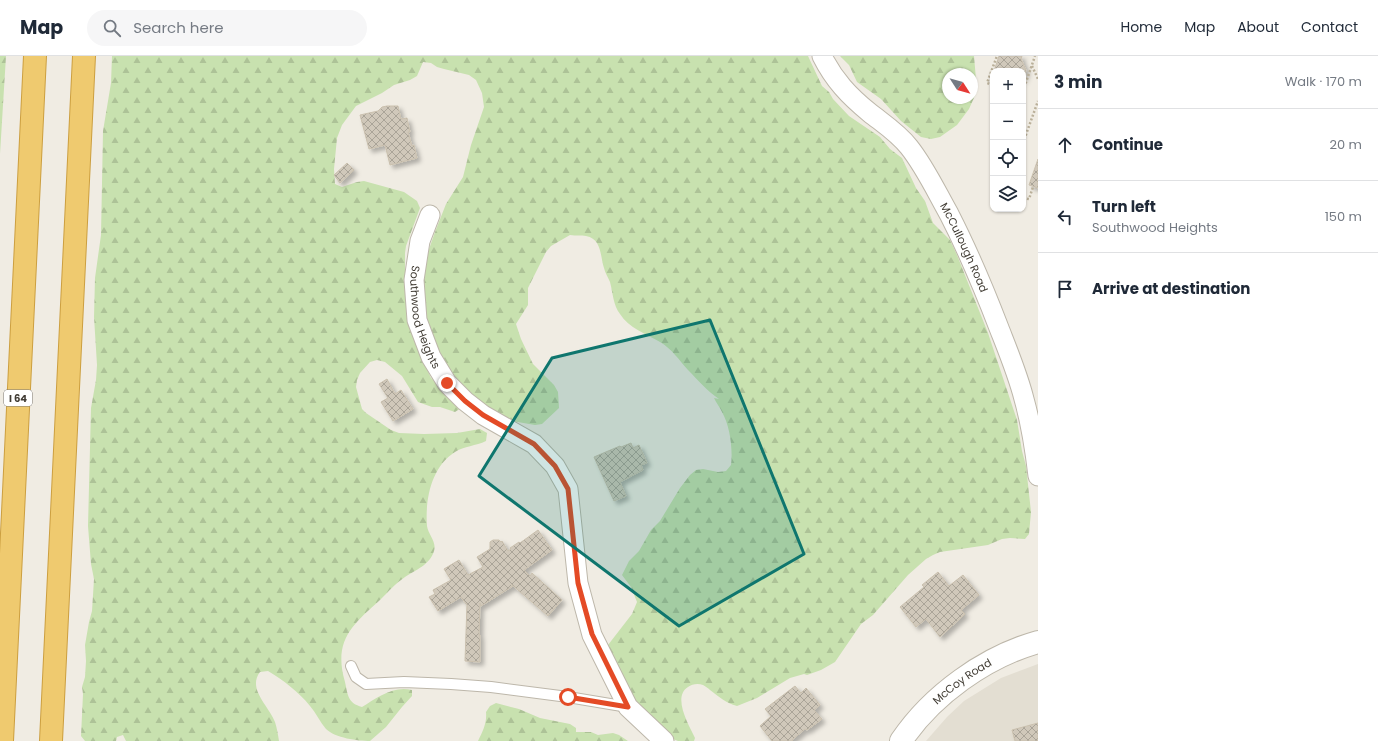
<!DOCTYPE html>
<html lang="en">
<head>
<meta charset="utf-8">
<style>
  body { margin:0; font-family:Poppins,sans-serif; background:#f6f6f7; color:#1f2937 }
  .controls { position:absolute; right:12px; top:12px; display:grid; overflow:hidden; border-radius:8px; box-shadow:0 1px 3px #0004 }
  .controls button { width:36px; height:36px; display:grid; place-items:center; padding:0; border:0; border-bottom:1px solid #e0e1e3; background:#fff; color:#1f2937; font:20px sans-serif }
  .compass { position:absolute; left:942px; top:12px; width:36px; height:36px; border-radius:50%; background:#fff; box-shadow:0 1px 3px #0004; rotate:126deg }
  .stop { position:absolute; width:12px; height:12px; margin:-9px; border:3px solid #e44b26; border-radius:50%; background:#fff }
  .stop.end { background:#e44b26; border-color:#fff; box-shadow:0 1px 4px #0008 }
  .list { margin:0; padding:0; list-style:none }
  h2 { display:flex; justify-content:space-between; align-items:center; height:52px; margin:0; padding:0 16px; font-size:17px }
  h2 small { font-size:13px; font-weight:400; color:#747a83 }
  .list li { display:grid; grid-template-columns:26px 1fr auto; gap:12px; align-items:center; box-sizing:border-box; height:72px; padding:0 16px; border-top:1px solid #e0e1e3 }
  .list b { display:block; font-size:15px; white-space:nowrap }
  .list p { margin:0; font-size:13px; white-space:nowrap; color:#747a83 }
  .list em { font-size:13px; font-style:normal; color:#747a83 }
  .icon { flex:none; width:22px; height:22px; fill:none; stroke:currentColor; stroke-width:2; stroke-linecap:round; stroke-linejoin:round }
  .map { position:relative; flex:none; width:1038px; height:685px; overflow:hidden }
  header { display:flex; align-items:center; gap:24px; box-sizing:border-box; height:56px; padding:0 20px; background:#fff; border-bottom:1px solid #e0e1e3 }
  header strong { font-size:19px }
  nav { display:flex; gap:22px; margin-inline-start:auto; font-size:14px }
  .search { width:280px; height:36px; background:#f6f6f7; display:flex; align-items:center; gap:10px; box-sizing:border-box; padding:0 14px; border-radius:22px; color:#747a83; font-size:15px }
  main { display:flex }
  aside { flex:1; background:#fff }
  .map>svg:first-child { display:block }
  .residential { fill:#e3ded2 }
  .forest { fill:url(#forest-firs); fill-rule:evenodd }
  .building { fill:url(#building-cross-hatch); stroke:#cac0ae; filter:url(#shadow) }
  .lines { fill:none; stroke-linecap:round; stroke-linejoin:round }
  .service-casing { stroke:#bdb7aa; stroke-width:12 }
  .minor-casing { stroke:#bdb7aa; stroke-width:21 }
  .tertiary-casing { stroke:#bdb7aa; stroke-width:24 }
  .motorway-casing { stroke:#cc9f40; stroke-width:24 }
  .path { stroke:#bab09a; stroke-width:2.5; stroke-dasharray:2 2; stroke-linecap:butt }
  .service { stroke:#fff; stroke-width:10 }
  .minor { stroke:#fff; stroke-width:19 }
  .tertiary { stroke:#fff; stroke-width:22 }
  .motorway { stroke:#efca6f; stroke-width:22 }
  .route { stroke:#e44b26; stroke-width:5 }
  .marked { fill:#0f766e; fill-opacity:0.2; stroke:#0f766e; stroke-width:3; stroke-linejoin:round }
  .labels { text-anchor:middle; stroke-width:3; stroke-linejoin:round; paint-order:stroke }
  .shield { fill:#fff; stroke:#7a7671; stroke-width:1 }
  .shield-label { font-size:10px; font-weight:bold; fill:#413c34 }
  .street-label { font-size:11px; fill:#413c34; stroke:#fff }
</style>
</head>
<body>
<header>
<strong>Map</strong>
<div class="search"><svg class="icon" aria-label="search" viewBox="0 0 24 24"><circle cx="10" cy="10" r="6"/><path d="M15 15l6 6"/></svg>Search here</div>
<nav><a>Home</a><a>Map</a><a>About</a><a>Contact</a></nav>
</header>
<main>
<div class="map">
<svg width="1038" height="685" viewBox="0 0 1038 685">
  <defs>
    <pattern id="forest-firs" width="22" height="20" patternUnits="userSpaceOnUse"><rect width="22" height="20" fill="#c8e1af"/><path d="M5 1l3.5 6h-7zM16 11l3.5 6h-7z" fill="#adc297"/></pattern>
    <pattern id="building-cross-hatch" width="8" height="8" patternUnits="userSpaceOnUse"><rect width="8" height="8" fill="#d0c8ba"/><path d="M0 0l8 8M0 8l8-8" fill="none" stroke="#aaa498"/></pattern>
    <filter id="shadow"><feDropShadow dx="3.5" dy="3.5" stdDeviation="2" flood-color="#0004"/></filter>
  </defs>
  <rect width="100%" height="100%" fill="#f0ece3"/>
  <path class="residential" d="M1038,608v77h-112l21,-24 17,-16 37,-23z"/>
  <path class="forest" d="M0,0h6l-6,98z
    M112,0h696l14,30 7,6 4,7 16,17 31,21 10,12 12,9 14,30 9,13 8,22 17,17 7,15 31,78 29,87 5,31 4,15 5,46 -2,22 -4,5 -15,-1 -8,1 -14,6 -48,7 -7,3 -7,4 -18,16 -35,40 -12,9 -26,38 -14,8 -14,5 -3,-1 -14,4 -33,20 -20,8c-11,-3 -18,-9 -27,-16 -2,-2 -5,-4 -7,-5 -5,-2 -11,-1 -15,2 -16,10 1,38 7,51l-1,3c-5,0 -11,0 -16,0 -35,-11 -58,-64 -70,-96l24,-31 5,-12 -6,-15 -9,-12 7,-14 10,-10 12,-21 9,-9 20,-33 10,-13 6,-5 7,-1 15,3 8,-1 5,-6c2,-16 -1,-39 -9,-53 -2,-5 -6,-9 -8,-14l5,1c-12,-8 -21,-19 -31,-29 -9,-10 -16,-21 -28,-28 -14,-8 -31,-14 -40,-28 -7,-9 -7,-21 -10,-32 -2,-5 -5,-9 -6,-14 -4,-12 -2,-29 -18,-32 -5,-1 -10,0 -16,-1l-19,11 -5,6 -18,36v17l-12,19 5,15 12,25 21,21 4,7 1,16 -17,16 -7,1 -23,-4 -21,-11 -26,-19 -22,-28 -19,-49v-39l4,-23 7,-20 11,-28 17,-27 8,-32 13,-38 -2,-14 -6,-13 -7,-5 -25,-6 -7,-2 -6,-4 -8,-1 -6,14 -7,4 -16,5 -12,8 -26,13 -14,19 -5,13 -3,31 1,15 7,3 15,-5 7,-1 40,11 13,9 3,7 -14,38 -1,7v28l13,69 13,28 21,18 9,12 -6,4 -15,-5h-8l-14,-5 -16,-26 -17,-14 -8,-2 -7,2 -10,11 -3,7 -1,7 6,22 4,4 25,17 8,3 25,1 33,-1 23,-4 7,4 -1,8c-10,5 -22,5 -31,11 -24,15 -30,48 -28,74 1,8 10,16 7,25 -4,14 -19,19 -29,26 -9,6 -17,15 -25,23 -28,25 -47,41 -35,82 3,14 3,21 17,25 14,-9 32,-22 50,-17v6l-10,11 -16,20 -16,14c-12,0 -35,-3 -44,-12 -6,-7 -10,-16 -16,-23 -11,-14 -27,-26 -42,-35l-8,1c-13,17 9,34 15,50 2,6 3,13 4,19h-153l-3,-6 -6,2 -1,4h-31l-4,-5 2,-42 -1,-7 3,-10 1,-16 -1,-16 4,-23 3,-11 2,-32 -3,-15 -3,-38 3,-118 5,-28 1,-15 -3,-48 1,-39 6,-43 2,-104 8,-48z
    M840,0h134l3,35 -8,18 -12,16 -17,12 -9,2 -10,-2 -20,-16 -20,-22 -24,-17 -8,-17zM948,18h24v24h-24z
    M496,647l23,6 21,9 30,6 6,4v4h15l7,3 15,-2 6,2 9,6h-150c5,-10 9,-18 8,-29l4,-6z"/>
  <path class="building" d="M999,0h23l-1,3 5,11 -3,10v-9h-29z
    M387,50h11l3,13 6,-1 3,14h-2l4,14 2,-1 3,13 -27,7 -5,-20 -16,4 -9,-34 18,-4 4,-4z
    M1038,103v29l-9,-3z
    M347,107l7,7 -14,13 -6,-8z
    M387,323l8,15 6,-4 12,19 -20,12 -12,-19 7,-4 -9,-14z
    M631,387l2,5 6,-3 8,18 -6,2 2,5 -23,12 6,14 -12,5 -20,-44 26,-11 1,1z
    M538,474l14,20 -28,20 6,6 2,-3 30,27 -14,16 -37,-32 2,2 -32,20 -1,-3 -1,32h1v27l-15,-1 2,-57h-1l-5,-7 -23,14 -9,-14 6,-3 -2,-4 18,-10 -7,-11 15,-9 9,15 15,-8 -6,-10 13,-8v-7l3,-2h6l2,2 1,-1 6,10 3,-2 -1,-1 9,-6 1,1z
    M938,516l11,14 14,-11 16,20 -18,15 4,4 -25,23 -14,-18 -10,8 -16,-20 24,-20 -2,-2z
    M795,630l6,7 5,-5 14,17 -6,5 8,9 -15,11 -2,-1 -13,11 1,1h-21l-12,-15 11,-10 -6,-7z
    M1038,667v18h-23l-3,-11z"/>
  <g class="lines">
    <g class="service-casing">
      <path id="service" d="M351,610l5,11 10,7 38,-2 47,2 40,3 77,10 60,10"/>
    </g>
    <g class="minor-casing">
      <g id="minor">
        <path id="s1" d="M822,0c12,24 27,40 48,57 14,11 28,20 39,34 16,20 27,44 40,67 19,37 35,75 50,114 9,23 19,47 25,71 7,25 11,51 14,77"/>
        <path id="s2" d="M430,159l-10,26 -6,39 3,40 14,37 16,26 18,18 18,14 51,29 21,22 13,23 10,94 14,52 36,72 36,34"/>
      </g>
    </g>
    <g class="tertiary-casing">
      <g id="tertiary">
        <path id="s3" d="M901,685c31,-46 84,-84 137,-99"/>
      </g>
    </g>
    <g class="motorway-casing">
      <path id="motorway" d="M2,685l33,-685
        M51,685l33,-685"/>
    </g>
    <path class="path" d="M1032,10l6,13
      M993,29l-6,-2 10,-27
      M1023,35l12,-35
      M1023,87l15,-42
      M1023,142l6,1 4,-12"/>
    <use href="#service" class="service"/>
    <use href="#minor" class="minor"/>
    <use href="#tertiary" class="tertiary"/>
    <use href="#motorway" class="motorway"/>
  </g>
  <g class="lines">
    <path class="route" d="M447,327l18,18 18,14 51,29 21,22 13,23 10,94 14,51 36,73 -60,-10"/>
  </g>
  <path class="marked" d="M710,264l94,234 -125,72 -200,-150 73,-118z"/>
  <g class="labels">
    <rect class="shield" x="4" y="334" width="28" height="16" rx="3"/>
    <g class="shield-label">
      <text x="18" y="346">I 64</text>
    </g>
    <g class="street-label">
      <text dy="4" stroke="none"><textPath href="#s1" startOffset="242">McCullough Road</textPath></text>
      <text dy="4" stroke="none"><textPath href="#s2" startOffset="106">Southwood Heights</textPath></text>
      <text dy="4" stroke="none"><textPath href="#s3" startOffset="86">McCoy Road</textPath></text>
    </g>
  </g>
</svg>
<div class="controls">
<button>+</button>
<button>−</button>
<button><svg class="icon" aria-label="locate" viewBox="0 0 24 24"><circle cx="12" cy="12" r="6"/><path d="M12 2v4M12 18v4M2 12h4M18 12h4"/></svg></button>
<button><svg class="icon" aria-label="layers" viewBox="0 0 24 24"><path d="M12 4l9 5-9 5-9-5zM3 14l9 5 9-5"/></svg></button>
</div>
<svg class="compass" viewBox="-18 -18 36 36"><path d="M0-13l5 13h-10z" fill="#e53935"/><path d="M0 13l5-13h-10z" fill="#747a83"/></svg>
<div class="stop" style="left:568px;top:641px"></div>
<div class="stop end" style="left:447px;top:327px"></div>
</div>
<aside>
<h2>3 min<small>Walk · 170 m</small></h2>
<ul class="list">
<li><svg class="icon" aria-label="ahead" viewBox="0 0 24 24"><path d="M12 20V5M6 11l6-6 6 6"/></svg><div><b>Continue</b></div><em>20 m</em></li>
<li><svg class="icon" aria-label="left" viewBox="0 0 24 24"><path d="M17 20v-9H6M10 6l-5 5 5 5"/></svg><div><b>Turn left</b><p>Southwood Heights</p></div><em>150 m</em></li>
<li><svg class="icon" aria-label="arrive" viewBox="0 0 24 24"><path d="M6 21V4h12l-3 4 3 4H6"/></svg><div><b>Arrive at destination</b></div></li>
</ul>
</aside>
</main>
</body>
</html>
